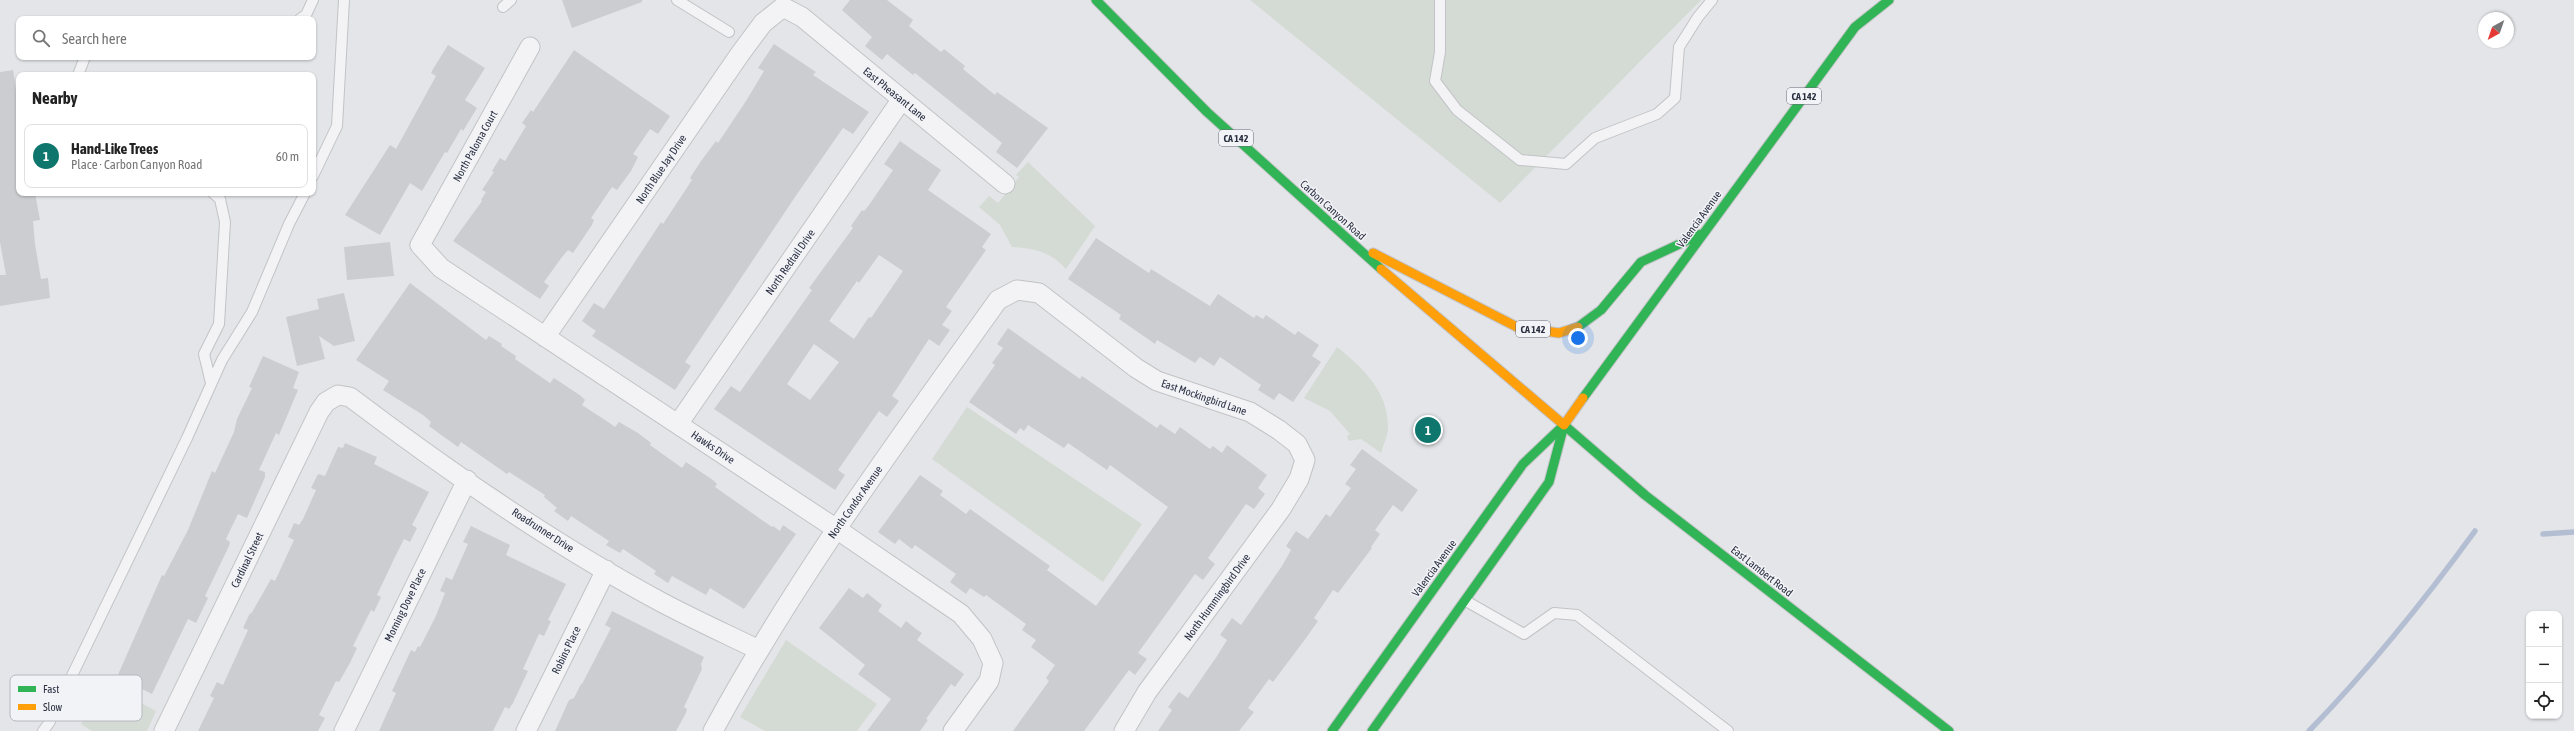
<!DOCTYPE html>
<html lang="en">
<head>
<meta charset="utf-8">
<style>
  body { margin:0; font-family:"Asap Condensed",sans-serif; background:#f6f6f6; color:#222 }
  .controls { position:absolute; right:12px; bottom:12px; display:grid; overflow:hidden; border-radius:8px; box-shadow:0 1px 3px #0004 }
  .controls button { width:36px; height:36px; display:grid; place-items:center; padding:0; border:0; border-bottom:1px solid #e0e0e0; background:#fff; color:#222; font:20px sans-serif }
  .compass { position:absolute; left:2478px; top:12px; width:36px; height:36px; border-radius:50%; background:#fff; box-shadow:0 1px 3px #0004; rotate:220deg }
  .you { position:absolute; left:1578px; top:338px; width:14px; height:14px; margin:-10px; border:3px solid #fff; border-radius:50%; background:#1a73e8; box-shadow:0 0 0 6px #1a73e833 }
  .badge { display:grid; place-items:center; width:26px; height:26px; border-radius:50%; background:#0f766e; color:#fff; font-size:13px; font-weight:700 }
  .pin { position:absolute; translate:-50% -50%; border:2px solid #fff; box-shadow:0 1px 4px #0006 }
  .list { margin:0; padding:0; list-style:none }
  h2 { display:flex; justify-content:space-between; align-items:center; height:52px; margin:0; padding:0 16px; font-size:17px }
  h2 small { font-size:13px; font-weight:400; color:#767676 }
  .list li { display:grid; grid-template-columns:26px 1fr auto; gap:12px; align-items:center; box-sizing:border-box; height:64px; margin:0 8px 8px; padding:0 8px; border:1px solid #e0e0e0; border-radius:8px }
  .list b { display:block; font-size:15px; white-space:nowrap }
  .list p { margin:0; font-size:13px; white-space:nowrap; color:#767676 }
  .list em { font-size:13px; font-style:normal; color:#767676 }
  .icon { flex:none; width:22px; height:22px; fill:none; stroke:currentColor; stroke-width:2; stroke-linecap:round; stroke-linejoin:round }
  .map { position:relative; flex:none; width:2574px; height:731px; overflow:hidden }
  .search { position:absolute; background:#fff; box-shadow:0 1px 3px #0004; left:16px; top:16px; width:300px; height:44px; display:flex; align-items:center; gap:10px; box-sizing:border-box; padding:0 14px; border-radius:8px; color:#767676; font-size:15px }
  .panel { position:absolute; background:#fff; box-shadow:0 1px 3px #0004; left:16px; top:72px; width:300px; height:124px; border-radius:8px }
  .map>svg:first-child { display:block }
  .green { fill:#d4dbd4 }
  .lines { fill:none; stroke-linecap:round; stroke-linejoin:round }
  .stream { stroke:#b4bed2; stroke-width:5.5 }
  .building { fill:#cccdd1; fill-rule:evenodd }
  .lane-casing { stroke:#c2c3c6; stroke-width:12 }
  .street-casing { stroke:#c2c3c6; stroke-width:21 }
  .fast-casing { stroke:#c2c3c6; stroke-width:11 }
  .slow-casing { stroke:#c2c3c6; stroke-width:11 }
  .lane { stroke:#f3f3f5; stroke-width:10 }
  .street { stroke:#f3f3f5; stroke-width:19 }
  .fast { stroke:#30b455; stroke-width:9 }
  .slow { stroke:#ff9f0a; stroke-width:9 }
  .labels { text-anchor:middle; stroke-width:3; stroke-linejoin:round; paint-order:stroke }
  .shield { fill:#f2f3f7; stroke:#676a78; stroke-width:1 }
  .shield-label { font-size:10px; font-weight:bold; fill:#2b3041 }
  .street-label { font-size:11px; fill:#2b3041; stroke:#f2f3f7 }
  .key { fill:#f2f3f7; stroke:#b6b8c0; stroke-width:1 }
  .key-label { font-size:11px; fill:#2b3041 }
</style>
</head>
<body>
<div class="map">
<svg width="2574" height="731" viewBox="0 0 2574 731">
  <rect width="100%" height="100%" fill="#e4e5e8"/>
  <path class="green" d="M1250,0h451l-201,203z
    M1028,162l67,64 -29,43c-15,-17 -32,-21 -54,-22l-12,-22 -21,-18 10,-11 9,7 21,-26 -3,-2z
    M1337,347c26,21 51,44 51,80 0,9 -5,18 -7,26l-20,-14 -12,2 -2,-5 3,-2 -20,-23 -26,-13z
    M967,407l175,117 -39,58 -171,-123z
    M786,640l91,64 -20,27h-92l-25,-14z
    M105,684l51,27 -9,20h-55l-11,-7z"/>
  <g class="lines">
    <path class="stream" d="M2543,534l31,-2
      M2309,731c60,-62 115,-130 166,-200"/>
  </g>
  <path class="building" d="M562,0h80v2l-70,26z
    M850,0h37l26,20 -4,6 32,26 3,-3 21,17 -2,3 32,26 2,-3 51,36 -31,40 -21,-16 6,-9 -87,-70 -2,2 -26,-21 -5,6 -17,-14 7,-9 -30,-27z
    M774,44l42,28 -3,3 56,37 -16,22 -10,-6 -48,69 -110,165 6,4 -16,24 -83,-54 4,-5 -14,-10 12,-18 10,6 57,-87 2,2 29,-44 -2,-2 11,-17 15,-20 2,2 28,-42 18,-30 -6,-3z
    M448,45l37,23 -20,32 12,8 -14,23 -2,-2 -14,24 -2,-1 -23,39 -12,-8 -30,52 -35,-20 45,-70 6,4 40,-73 -5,-3 2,-4z
    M574,50l96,66 -12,18 -8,-5 -17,25 5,3 -7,14 -14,19 -5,-3 -21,31 3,2 -2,5 -19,28 -5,-3 -6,7 -18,25 5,4 -9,13 -87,-58 29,-40 -1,-1 5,-8 -4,-2 12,-18 -2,-1 8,-13 5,3 21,-35 -4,-3 9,-13 2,2z
    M13,70l6,41v30h-3l3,15v37h16l5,27 -7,1 2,23 6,35 7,-1 2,20 -50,8v-31h6l-6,-33v-170z
    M900,141l41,29 -13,20 63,44 -9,13 4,3 -40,57 6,4 -10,14 8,5 -11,16 -10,-7 -37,57 7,5 -12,16 -8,-6 -41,59 7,5 -10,15 -121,-81 17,-23 9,6 72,-102 -3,-2 44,-60 -2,-2 11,-16 2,1 5,-6 24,-35 -9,-6zM879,255l24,16 -32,47 -2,-1 -15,22 -25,-18 28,-40 2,2zM814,344l25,18 -29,38 -23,-16z
    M1096,238l53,35 2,-4 59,37 8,-12 36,24 2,-3 7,4 3,-4 29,20 3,-4 21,14 -7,11 9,6 -28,40 -14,-9 -5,7 -16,-10 3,-5 -41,-28 -6,9 -14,-9 -5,6 -38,-23 -2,4 -36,-25 2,-4 -53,-36z
    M390,242l4,34 -47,4 -3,-33z
    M410,283l76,57 3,-4 13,8 -1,2 15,10 -1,3 35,24 4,-5 27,18 4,4 -3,5 26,17 7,5 4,-5 19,11 13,10 -1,2 32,23 4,-6 27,18 4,4 -2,3 57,40 1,-1 7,5 3,-6 13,9 -52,75 -34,-21 -4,7 -34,-19 -4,7 -14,-9 2,-3 -33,-22 -3,4 -14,-8 3,-4 -38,-25 -3,5 -14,-10 3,-3 -13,-11 1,-2 -36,-23 -2,2 -46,-32 -3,5 -14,-10 -15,-11 2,-4 -8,-7 -40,-25 6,-9 -33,-21z
    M344,293l11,48 -21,5 -15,-10 6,23 -28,7 -11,-49 33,-8 -2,-10z
    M1008,328l72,51 2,-3 75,52 3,-4 15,10 5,-7 30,22 3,-3 9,7 5,-8 40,30 -9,13 7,6 -11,15 -8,-5 -38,54 7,6 -12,16 -8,-6 -57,79 9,6 -12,16 -6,-5 -45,61h-71l36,-50 -3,-3 9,-13 -24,-18 5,-7 -14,-10 4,-6 -40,-29 -2,2 -14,-9 -4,6 -16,-12 6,-8 -41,-29 -3,4 -13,-10 -4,5 -17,-12 42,-57 23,16 -3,4 26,19 4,-5 80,57 -3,4 49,36 72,-99 -58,-42 -3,5 -39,-27 -4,5 -36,-23 -4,6 -4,-3 -4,6 -47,-32 26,-37 -3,-2 11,-15 -6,-4z
    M263,356l36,16 -6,16 5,2 -19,45 -3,-2 -17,37 6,2v5l-18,41 -9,-4 -12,25 4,3 -1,4 -24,50 3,2 -12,25 -8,-4 -36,75 -35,-17 45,-102 2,1 24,-46 24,-59 3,2 19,-41 3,-13 15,-31 -3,-1z
    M345,443l32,14 -3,7 55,28 -17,33 5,3 -7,14 -6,-3 -10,20 -17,36 4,2 -7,15 -3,-2 -18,36 4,2 -7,15 -11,19 -3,-1 -17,34 6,3 -7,13h-120l16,-33 -4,-2 7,-14 6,3 25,-55 -5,-2 7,-15 1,1 20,-35 4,2 19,-41 -6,-3 6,-14 5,2 4,-6 13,-29 -5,-2 7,-14 7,2 13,-29 5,1z
    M1362,449l56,41 -16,22 -9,-7 -18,25 5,4 -9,13 1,1 -34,45 -5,-3 -19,28 4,3 -12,17 -33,44 -4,-3 -21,29 6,4 -15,19h-81l14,-21 -4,-3 11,-15 9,6 29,-42 10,-16 -7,-5 12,-17 9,7 41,-59 9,-16 -5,-4 10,-15 12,8 18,-25 4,3 21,-29 -6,-4 11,-15 -6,-4z
    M471,526l39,19 -4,10 60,29 -18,36 3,1 -7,15 -5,-2 -16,35 5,2 -15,32 -4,6 -4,-2 -12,24h-114l17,-38 -4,-2 19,-41 4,2 3,-6 2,1 15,-29 10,-25 -5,-2 6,-14 6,3 16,-36 -5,-2z
    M849,588l14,10 4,-5 15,12 -4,6 23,17 5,-7 10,8 6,4 -5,7 47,34 -9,13 -4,-3 -25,35 2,1 -8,11h-53l24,-32 -33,-25 7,-9 -46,-37z
    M612,611l92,46 -3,7 1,5 -18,38 3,2 -1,4 -10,18h-121l14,-31 5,-2 7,-14h1l29,-56 -6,-3z"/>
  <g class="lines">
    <g class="lane-casing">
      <path id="lane" d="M677,0l52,32
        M1440,0v52l-5,29 22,29 63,50 46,4 29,-26 62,-24 18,-16 4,-51 19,-30 14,-17
        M503,7l8,-7
        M300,19l6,-4 7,-15
        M78,75l7,-18
        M313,176l24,-50 7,-126
        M211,383l-7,-29 15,-30 6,-102 -5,-23 -7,-6
        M1466,601l58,33 30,-21 23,2 151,116
        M43,731l6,-8 138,-285 35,-78 30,-48 37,-88 16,-31"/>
    </g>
    <g class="street-casing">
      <path id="street" d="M530,47l-110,198 21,23 394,260 126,86 21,25 11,24 -4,18 -36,50
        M545,337l195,-283 23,-31 20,-16 19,10 203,167
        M678,424l224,-325
        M164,731l155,-319 7,-10 12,-7 12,2c95,72 205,148 311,205 32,17 65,32 98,48
        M344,731l123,-251
        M526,731l80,-161
        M713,731c82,-152 185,-291 285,-431l19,-10 22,3 97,75 21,13 93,31 29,18 18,14 8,16 -6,19 -18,30 -134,183 -23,39"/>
    </g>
    <g class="fast-casing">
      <path id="fast" d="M1096,0l111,112 174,157
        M1578,327l23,-17 40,-48 60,-28
        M1583,398l272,-371 34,-27
        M1564,425l81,70 304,236
        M1332,731l191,-267 41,-39
        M1372,731l177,-249 15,-57"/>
    </g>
    <g class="slow-casing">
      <path id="slow" d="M1373,253l144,74 42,6 19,-6
        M1381,269l183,156 19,-27"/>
    </g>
    <use href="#lane" class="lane"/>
    <use href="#street" class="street"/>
    <use href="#fast" class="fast"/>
    <use href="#slow" class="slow"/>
  </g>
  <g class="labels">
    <g class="shield">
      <rect x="1787" y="88" width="34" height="16" rx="3"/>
      <rect x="1219" y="130" width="34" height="16" rx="3"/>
      <rect x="1516" y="321" width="34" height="16" rx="3"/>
    </g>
    <g class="shield-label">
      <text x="1804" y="100">CA 142</text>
      <text x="1236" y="142">CA 142</text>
      <text x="1533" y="333">CA 142</text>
    </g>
    <g class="street-label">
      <text transform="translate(895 94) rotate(39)" y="4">East Pheasant Lane</text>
      <text transform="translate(475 146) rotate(-61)" y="4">North Paloma Court</text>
      <text transform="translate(661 169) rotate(-56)" y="4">North Blue Jay Drive</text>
      <text transform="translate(1333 210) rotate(42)" y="4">Carbon Canyon Road</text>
      <text transform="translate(1699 219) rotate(-54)" y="4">Valencia Avenue</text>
      <text transform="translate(790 262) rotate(-55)" y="4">North Redtail Drive</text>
      <text transform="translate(1204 397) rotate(19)" y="4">East Mockingbird Lane</text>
      <text transform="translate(713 447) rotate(34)" y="4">Hawks Drive</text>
      <text transform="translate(855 502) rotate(-55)" y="4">North Condor Avenue</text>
      <text transform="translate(543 530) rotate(33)" y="4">Roadrunner Drive</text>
      <text transform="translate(247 560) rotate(-64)" y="4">Cardinal Street</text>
      <text transform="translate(1434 568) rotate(-54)" y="4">Valencia Avenue</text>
      <text transform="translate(1762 571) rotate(38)" y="4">East Lambert Road</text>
      <text transform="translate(1217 597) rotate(-54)" y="4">North Hummingbird Drive</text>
      <text transform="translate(405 605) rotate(-64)" y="4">Morning Dove Place</text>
      <text transform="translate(566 650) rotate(-64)" y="4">Robins Place</text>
    </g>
  </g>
  <rect x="10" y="675" width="132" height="46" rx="6" class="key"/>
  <rect x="18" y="686" width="18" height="6" fill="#30b455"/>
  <rect x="18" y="704" width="18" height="6" fill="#ff9f0a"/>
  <g class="key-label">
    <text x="43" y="693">Fast</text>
    <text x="43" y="711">Slow</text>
  </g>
</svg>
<div class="controls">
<button>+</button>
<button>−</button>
<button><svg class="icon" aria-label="locate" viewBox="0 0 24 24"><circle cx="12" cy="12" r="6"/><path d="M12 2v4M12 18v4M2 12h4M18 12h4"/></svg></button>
</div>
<svg class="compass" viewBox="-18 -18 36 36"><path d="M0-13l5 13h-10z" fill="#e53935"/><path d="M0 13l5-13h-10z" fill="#767676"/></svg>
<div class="you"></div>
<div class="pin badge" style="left:1428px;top:430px">1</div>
<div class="search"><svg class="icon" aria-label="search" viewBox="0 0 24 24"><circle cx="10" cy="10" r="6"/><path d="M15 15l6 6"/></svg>Search here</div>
<section class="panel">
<h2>Nearby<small></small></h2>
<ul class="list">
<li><span class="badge">1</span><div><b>Hand-Like Trees</b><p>Place · Carbon Canyon Road</p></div><em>60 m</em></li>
</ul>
</section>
</div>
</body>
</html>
